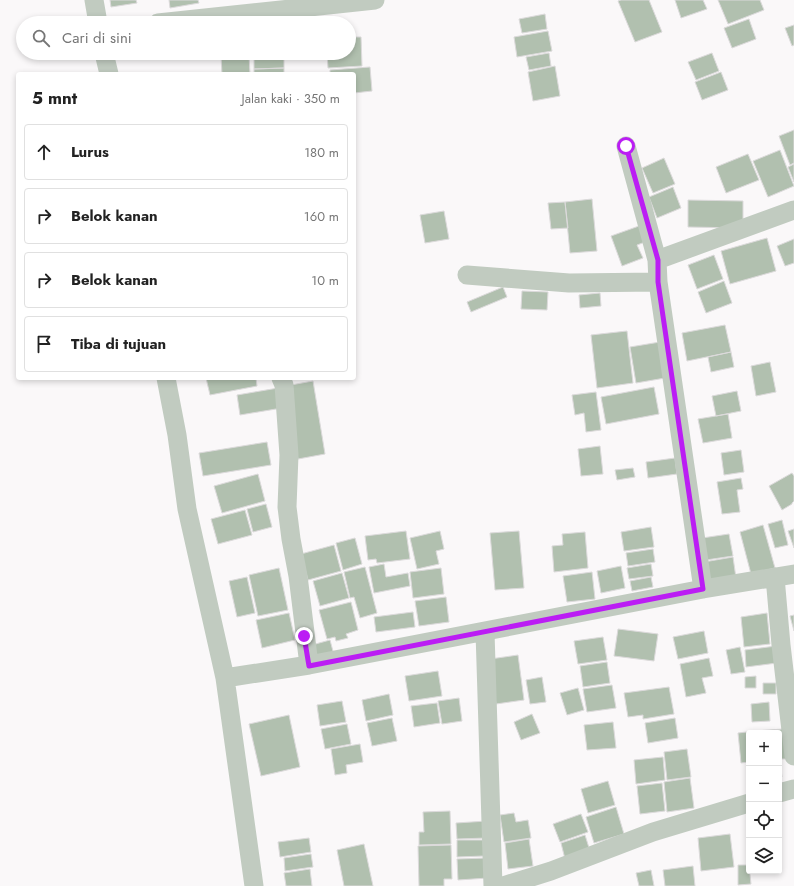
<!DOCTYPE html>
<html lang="id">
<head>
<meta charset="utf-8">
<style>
  body { margin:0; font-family:Jost,sans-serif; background:#f6f6f6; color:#222 }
  .controls { position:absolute; right:12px; bottom:12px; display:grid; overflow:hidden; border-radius:4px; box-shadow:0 2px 6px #0003 }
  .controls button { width:36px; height:36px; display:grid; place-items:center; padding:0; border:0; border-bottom:1px solid #e0e0e0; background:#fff; color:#222; font:20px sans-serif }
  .stop { position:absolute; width:12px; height:12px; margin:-9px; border:3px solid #bb1df4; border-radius:50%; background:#fff }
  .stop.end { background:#bb1df4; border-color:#fff; box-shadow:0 1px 4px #0008 }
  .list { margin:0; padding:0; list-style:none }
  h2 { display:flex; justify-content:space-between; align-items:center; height:52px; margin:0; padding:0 16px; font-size:17px }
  h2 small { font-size:13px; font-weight:400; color:#767676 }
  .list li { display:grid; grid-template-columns:26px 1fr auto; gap:12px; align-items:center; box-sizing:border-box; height:56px; margin:0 8px 8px; padding:0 8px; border:1px solid #e0e0e0; border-radius:4px }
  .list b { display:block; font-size:15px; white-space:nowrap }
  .list em { font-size:13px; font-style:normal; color:#767676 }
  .icon { flex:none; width:22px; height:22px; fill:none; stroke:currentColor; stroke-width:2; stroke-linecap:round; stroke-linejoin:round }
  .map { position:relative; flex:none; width:794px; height:886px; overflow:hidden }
  .search { position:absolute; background:#fff; box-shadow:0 2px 6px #0003; left:16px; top:16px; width:340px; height:44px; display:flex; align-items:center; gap:10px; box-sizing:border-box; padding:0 14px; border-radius:22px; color:#767676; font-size:15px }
  .panel { position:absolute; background:#fff; box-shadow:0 2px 6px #0003; left:16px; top:72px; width:340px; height:308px; border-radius:4px }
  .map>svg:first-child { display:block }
  .building { fill:#b1c0af; stroke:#dcdadb }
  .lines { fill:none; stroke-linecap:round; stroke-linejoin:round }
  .minor { stroke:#c1cbc0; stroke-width:19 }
  .route { stroke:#bb1df4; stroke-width:5 }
</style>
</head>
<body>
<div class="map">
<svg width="794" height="886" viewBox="0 0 794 886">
  <rect width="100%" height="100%" fill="#faf8f9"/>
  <path class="building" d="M110,0h26l1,3 -26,4z
    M169,0h29l1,3 -29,5z
    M621,0h28l13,32 -27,10 -17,-41z
    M675,0h28l4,9 -26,9z
    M718,0h42l4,10 -36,14z
    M545,14l2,15 -25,4 -3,-14z
    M749,19l7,20 -24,9 -8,-20z
    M794,25v20l-2,1 -7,-18z
    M548,31l4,20 -35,6 -3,-20z
    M349,37h12l1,29 -34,2 -1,-15h22z
    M549,53l2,13 -22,4 -3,-13z
    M712,53l7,18 -23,9 -8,-18z
    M284,54v14l-30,1v-14z
    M249,55l1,19h-28l-1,-18z
    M555,66l5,30 -27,5 -5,-29z
    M370,67l2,24 -18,2v-19h-24v-4z
    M284,68v6h-30v-5z
    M721,72l7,18 -26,10 -7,-18z
    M794,130v33l-4,2 -11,-29z
    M780,150l14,36 -26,11 -15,-36z
    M748,154l11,26 -33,13 -10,-26z
    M664,158l11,26 -22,9 -11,-25z
    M794,164v18l-6,-15z
    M673,187l8,21 -24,10 -8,-21z
    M592,199l5,52 -27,2 -5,-51z
    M688,200l55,1v27l-55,-1z
    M565,202l3,26 -17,1 -3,-26z
    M444,211l5,28 -24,4 -5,-28z
    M639,226l6,16 -8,3 6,13 -21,8 -11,-30z
    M767,238l9,33 -46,13 -9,-33z
    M794,239v24l-9,3 -8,-20z
    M714,255l9,24 -26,10 -9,-24z
    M724,281l8,22 -26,10 -8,-21z
    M503,287l4,10 -36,15 -4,-10z
    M522,291l26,1 -1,18 -26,-1z
    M600,293l1,13 -21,2 -1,-13z
    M725,325l6,27 -44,9 -5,-28z
    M627,331l6,52 -36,5 -6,-53z
    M660,342l5,36 -29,5 -6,-36z
    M731,352l3,15 -23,5 -3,-15z
    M770,362l6,30 -20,4 -5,-30z
    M206,378h50l1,8 -47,9z
    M313,381l12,73 -27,5 -13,-73z
    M654,387l5,27 -53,10 -5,-27z
    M278,388l4,20 -42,7 -3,-20z
    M737,391l4,20 -25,5 -4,-20z
    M596,392l5,38 -15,2 -2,-19 -9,2 -3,-20z
    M728,414l4,24 -29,5 -5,-24z
    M267,442l4,23 -68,11 -4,-23z
    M600,446l3,28 -22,2 -3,-27z
    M741,450l3,22 -20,3 -3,-22z
    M675,458l2,16 -29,4 -2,-16z
    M633,468l2,9 -18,3 -2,-10z
    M792,473l2,3v25l-2,2v1l-10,6 -13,-24z
    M258,474l7,27 -43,12 -8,-27z
    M741,478l2,11 -6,1 3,22 -18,2 -5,-32z
    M266,504l6,23 -19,5 -6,-23z
    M245,510l7,25 -34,9 -7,-25z
    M782,520l6,25 -13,3 -7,-24z
    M763,525l12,43 -24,6 -11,-42z
    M651,527l3,20 -30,4 -3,-19z
    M794,529v19l-6,-17z
    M406,531l4,28 -33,4 -1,-4 -8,1 -3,-24z
    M440,531l4,18 -8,2 3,13 -22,5 -7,-31z
    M519,531l5,57 -29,2 -5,-57z
    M585,532l3,36 -34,4 -2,-26 11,-1 -1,-11z
    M729,534l4,22 -27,4 -4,-22z
    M355,538l7,26 -19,6 -7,-27z
    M334,545l7,26 -33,9 -7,-26z
    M653,549l2,13 -27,4 -2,-13z
    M733,557l3,21 -29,5 -3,-21z
    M384,564l2,13 22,-4 2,13 -36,7 -5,-26z
    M651,564l2,12 -24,3 -2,-11z
    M621,566l4,22 -24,5 -4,-22z
    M365,567l12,46 -17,5 -6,-21 -4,1 -6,-26z
    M279,568l9,42 -30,6 -9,-41z
    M441,568l3,26 -31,4 -3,-26z
    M592,572l3,27 -28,3 -4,-26z
    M342,573l7,25 -29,8 -7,-25z
    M247,577l8,36 -18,4 -8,-36z
    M651,577l2,10 -21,4 -2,-10z
    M446,597l3,25 -30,4 -4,-25z
    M351,602l7,28 -12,4 2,4 -12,3 -1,-4 -8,2 -8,-29z
    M413,612l2,15 -39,5 -2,-15z
    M289,613l6,27 -33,8 -6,-28z
    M767,613l3,31 -26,3 -3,-30z
    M794,615v16l-4,-15z
    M618,629l40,5 -4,27 -40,-5z
    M704,631l4,22 -30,6 -5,-22z
    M603,637l4,23 -29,4 -4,-23z
    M330,640l4,15 -18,5 -4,-15z
    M776,646l1,17 -31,4 -1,-17z
    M740,647l5,25 -14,2 -5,-24z
    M518,655l6,45 -28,4 -6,-45z
    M709,658l4,18 -11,2 4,15 -20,4 -6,-33z
    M607,662l3,21 -27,4 -3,-21z
    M438,671l4,25 -33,5 -4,-25z
    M756,676v12h-11v-11z
    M542,677l4,25 -16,2 -4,-24z
    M763,683h13v11h-13z
    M612,685l4,23 -29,4 -4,-23z
    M669,687l5,27 -31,5v-4l-15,2 -4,-24z
    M578,688l6,22 -17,5 -7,-22z
    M389,694l4,21 -27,6 -4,-21z
    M459,698l3,23 -20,3 -4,-23z
    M342,701l4,21 -26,4 -3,-21z
    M769,702l1,19 -18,1 -1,-18z
    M437,703l3,20 -26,4 -3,-21z
    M532,714l8,19 -19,7 -7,-18z
    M289,715l11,52 -39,9 -12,-52z
    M392,718l5,23 -25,5 -5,-23z
    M675,718l3,20 -30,5 -3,-20z
    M613,722l3,26 -29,2 -3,-25z
    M347,724l4,20 -26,5 -4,-20z
    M783,729l3,30h-7v-26h-24v-2z
    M755,731v2h-6v29l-8,1 -3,-30z
    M360,744l3,18 -17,3 1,8 -12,2 -4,-26z
    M687,749l4,28 -24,3 -3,-28z
    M663,757l2,23 -29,4 -2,-24z
    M779,762h1l2,15 -3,1z
    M690,778l4,30 -27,4 -3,-30z
    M608,781l7,24 -27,8 -7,-24z
    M662,783l3,28 -25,3 -3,-28z
    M616,807l8,27 -30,9 -8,-26z
    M450,811l1,33 -32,1v-13h5l-1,-20z
    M514,813l2,9 12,-2 3,18 -27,4 -4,-27z
    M581,814l7,18 -28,10 -7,-18z
    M487,821v17l-30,1 -1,-16z
    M730,834l4,33 -33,4 -3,-33z
    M585,835l5,16 -25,8 -4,-16z
    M309,838l2,14 -31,5 -2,-15z
    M529,839l4,27 -25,3 -3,-26z
    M457,840h26l1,16 -27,1z
    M364,844l9,42h-29l-7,-36z
    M451,845l1,34h-8v7h-25l-1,-40z
    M311,854l2,13 -28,4 -1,-13z
    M487,858l1,20 -30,2 -1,-21z
    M738,865h11l2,19 -13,1z
    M693,866l2,20h-30l-2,-16z
    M310,869l2,17h-26l-2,-13z
    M651,870l3,16h-15l-3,-13z"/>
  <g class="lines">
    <path class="minor" d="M94,0l4,23
      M158,23l217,-23
      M104,53l5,21
      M626,146l31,114 1,22 45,307
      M657,260l137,-50
      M467,275l102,8 89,-1
      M166,378l11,57 10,74 38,169 84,-13 394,-76 91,-15
      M281,378l3,7 5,70 -2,52 4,32 7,37 11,89
      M775,577l6,68 13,111
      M485,632l8,254
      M225,678l29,208
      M779,793l15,-4
      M503,886l48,-15 102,-39 96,-29"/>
  </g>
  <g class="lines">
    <path class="route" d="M304,636l5,30 394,-77 -45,-307v-22l-32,-114"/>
  </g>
</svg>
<div class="controls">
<button>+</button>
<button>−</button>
<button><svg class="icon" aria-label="locate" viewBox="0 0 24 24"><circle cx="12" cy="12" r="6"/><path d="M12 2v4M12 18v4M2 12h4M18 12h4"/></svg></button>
<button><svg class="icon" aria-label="layers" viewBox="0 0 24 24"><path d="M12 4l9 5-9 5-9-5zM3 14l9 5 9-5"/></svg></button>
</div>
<div class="stop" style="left:626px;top:146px"></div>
<div class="stop end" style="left:304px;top:636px"></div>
<div class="search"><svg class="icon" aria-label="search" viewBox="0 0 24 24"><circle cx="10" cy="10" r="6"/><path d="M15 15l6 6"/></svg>Cari di sini</div>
<section class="panel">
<h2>5 mnt<small>Jalan kaki · 350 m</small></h2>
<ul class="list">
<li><svg class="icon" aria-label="ahead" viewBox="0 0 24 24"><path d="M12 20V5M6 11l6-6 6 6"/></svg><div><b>Lurus</b></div><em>180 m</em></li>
<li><svg class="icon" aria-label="right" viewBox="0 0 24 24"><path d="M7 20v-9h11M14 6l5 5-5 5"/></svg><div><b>Belok kanan</b></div><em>160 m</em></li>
<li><svg class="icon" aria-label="right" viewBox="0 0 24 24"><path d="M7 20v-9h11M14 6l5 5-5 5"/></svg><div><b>Belok kanan</b></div><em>10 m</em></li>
<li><svg class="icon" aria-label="arrive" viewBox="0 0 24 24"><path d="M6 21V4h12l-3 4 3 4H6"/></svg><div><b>Tiba di tujuan</b></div></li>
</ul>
</section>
</div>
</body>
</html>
